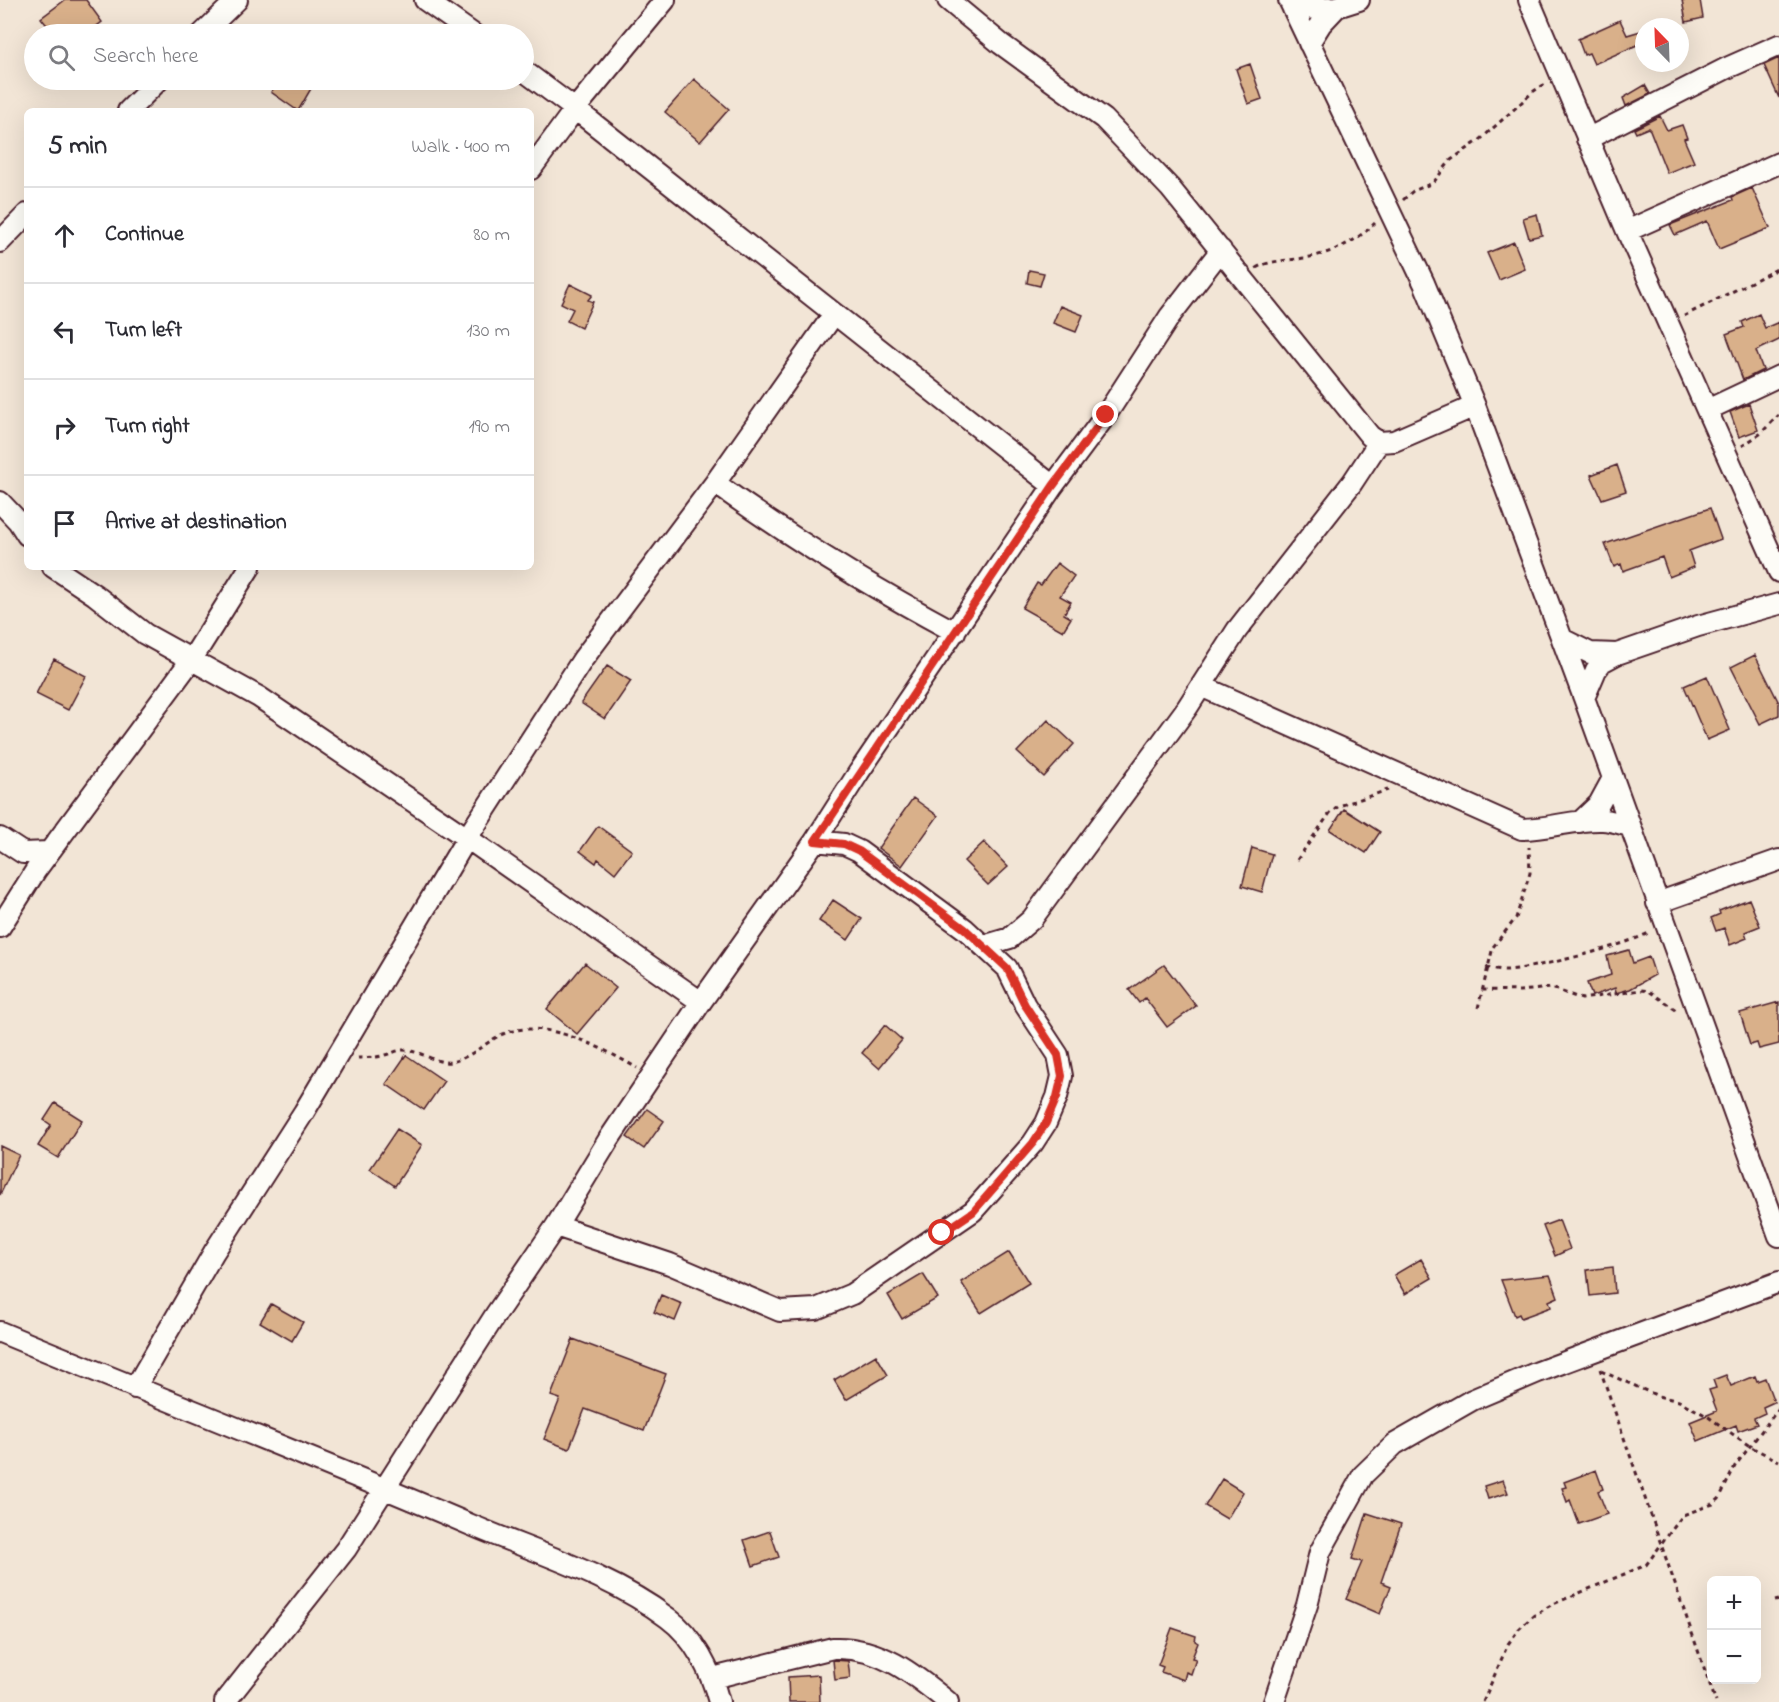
<!DOCTYPE html>
<html lang="en">
<head>
<meta charset="utf-8">
<style>
  body { margin:0; font-family:"Indie Flower",sans-serif; background:#f7f7f7; color:#2b2b33 }
  .controls { position:absolute; right:18px; bottom:18px; display:grid; overflow:hidden; border-radius:9px; box-shadow:0 6px 24px #0002 }
  .controls button { width:54px; height:54px; display:grid; place-items:center; padding:0; border:0; border-bottom:2px solid #e1e1e2; background:#fff; color:#2b2b33; font:30px sans-serif }
  .compass { position:absolute; left:1635px; top:18px; width:54px; height:54px; border-radius:50%; background:#fff; box-shadow:0 6px 24px #0002; rotate:337deg }
  .stop { position:absolute; width:18px; height:18px; margin:-14px; border:4px solid #d93025; border-radius:50%; background:#fff }
  .stop.end { background:#d93025; border-color:#fff; box-shadow:0 2px 6px #0008 }
  .list { margin:0; padding:0; list-style:none }
  h2 { display:flex; justify-content:space-between; align-items:center; height:78px; margin:0; padding:0 24px; font-size:26px }
  h2 small { font-size:20px; font-weight:400; color:#7c7c81 }
  .list li { display:grid; grid-template-columns:39px 1fr auto; gap:18px; align-items:center; box-sizing:border-box; height:96px; padding:0 24px; border-top:2px solid #e1e1e2 }
  .list b { display:block; font-size:22px; white-space:nowrap }
  .list em { font-size:20px; font-style:normal; color:#7c7c81 }
  .icon { flex:none; width:33px; height:33px; fill:none; stroke:currentColor; stroke-width:2; stroke-linecap:round; stroke-linejoin:round }
  .map { position:relative; flex:none; width:1779px; height:1702px; overflow:hidden }
  .search { position:absolute; background:#fff; box-shadow:0 6px 24px #0002; left:24px; top:24px; width:510px; height:66px; display:flex; align-items:center; gap:15px; box-sizing:border-box; padding:0 21px; border-radius:33px; color:#7c7c81; font-size:22px }
  .panel { position:absolute; background:#fff; box-shadow:0 6px 24px #0002; left:24px; top:108px; width:510px; height:462px; border-radius:9px }
  .map>svg:first-child { display:block }
  .building { fill:#d9b08a; stroke:#4a1f2b; stroke-width:1.5 }
  .lines { fill:none; stroke-linecap:round; stroke-linejoin:round }
  .minor-casing { stroke:#4a1f2b; stroke-width:24 }
  .path { stroke:#4a1f2b; stroke-width:3; stroke-dasharray:4.5 4.5; stroke-linecap:butt }
  .minor { stroke:#fdfcf7; stroke-width:20 }
  .route { stroke:#d93025; stroke-width:8 }
</style>
</head>
<body>
<div class="map">
<svg width="1779" height="1702" viewBox="0 0 1779 1702">
  <rect width="100%" height="100%" fill="#f2e5d6"/>
  <filter id="ink" filterUnits="userSpaceOnUse"><feTurbulence type="fractalNoise" baseFrequency=".0167" numOctaves="2"/><feDisplacementMap in="SourceGraphic" scale="12" xChannelSelector="R" yChannelSelector="G"/><feConvolveMatrix kernelMatrix="1 2 1 2 8 2 1 2 1" color-interpolation-filters="sRGB"/></filter>
  <g filter="url(#ink)">
    <path class="building" d="M65,0h21l16,22 -16,12h-32l-13,-16z
      M1682,0h18l3,18 -17,4z
      M1620,20l7,15 17,-5v12l-50,22 -5,-11 -5,2 -6,-16z
      M1779,58v40l-15,-33z
      M1250,64l12,35 -14,5 -12,-35z
      M694,79l35,30 -29,33 -35,-30z
      M263,80h53l-18,31 -27,-19 3,-4z
      M1645,85l5,9 -24,12 -3,-8z
      M1660,116l7,14 15,-5 5,13 -3,1 10,23 -27,11 -17,-43 -2,-2 -12,5 -2,-4z
      M1752,188l18,40 -51,21 -12,-28 -32,14 -5,-10 63,-25 -1,-3z
      M1537,214l5,21 -13,3 -6,-20z
      M1514,242l11,27 -26,11 -12,-27z
      M1029,270l15,3 -4,13 -13,-3z
      M570,284l22,11 -4,5 5,2 -12,26 -14,-7 6,-12 -12,-6z
      M1060,306l23,9 -7,17 -23,-9z
      M1759,314l6,14 14,-6v18l-23,11 7,19 -20,10 -17,-46 18,-7 -2,-5z
      M1749,404l9,26 -19,7 -9,-25z
      M1617,465l9,26 -24,8 -11,-24z
      M1710,508l11,31 -32,12 5,16 -25,10 -7,-20 -39,14 -2,-7 -7,3 -9,-23z
      M1057,563l17,13 -14,20 11,6 -7,12 7,4 -8,13 -41,-23 15,-25 4,2z
      M1755,655l24,48v12l-19,9 -29,-57z
      M54,659l32,17 -18,34 -32,-16z
      M607,666l24,15 -26,38 -24,-16z
      M1707,676l23,54 -23,10 -23,-54z
      M1048,720l26,24 -30,33 -27,-25z
      M913,798l25,18 -36,50 -24,-18z
      M1344,809l36,23 -14,21 -36,-23z
      M598,826l34,25 -17,22 -17,-14 -2,4 -16,-12z
      M984,842l24,25 -20,18 -24,-24z
      M1252,848l20,6 -10,38 -20,-6z
      M1749,899l11,27 -15,6 2,6 -17,7 -6,-17 -8,3 -5,-13 9,-4 -1,-3z
      M833,900l29,19 -14,21 -29,-19z
      M1629,950l4,13 16,-6 6,18 -25,14 -14,4 -1,-5 -23,8 -5,-13 24,-8 -4,-19z
      M585,963l31,25 -39,46 -30,-25z
      M1164,965l32,41 -29,21 -22,-29 -6,5 -10,-13z
      M1779,1002v42l-20,5 -2,-6 -7,2 -10,-32z
      M885,1025l17,15 -23,28 -17,-15z
      M406,1055l38,26 -20,29 -38,-26z
      M55,1103l27,17 -24,38 -20,-12 13,-21 -7,-5z
      M647,1109l17,12 -20,28 -17,-12z
      M397,1129l25,16 -27,41 -25,-17z
      M0,1146l19,9 -19,40z
      M1559,1220l11,29 -15,7 -12,-30z
      M1009,1252l20,31 -48,30 -20,-31z
      M1421,1259l11,19 -27,16 -11,-19z
      M1613,1267l2,26 -25,3 -3,-26z
      M923,1274l15,24 -36,21 -14,-24z
      M1550,1275l8,22 -9,4 2,6 -30,11 -2,-4 -4,2 -14,-36z
      M661,1295l21,9 -7,17 -21,-9z
      M271,1304l32,18 -11,19 -32,-19z
      M573,1339l93,35 -22,57 -59,-22 -16,40 -25,-10 16,-40 -9,-3z
      M876,1355l12,20 -42,25 -12,-20z
      M1726,1375l5,11 24,-10 2,5 8,-3 9,24 -11,5 2,6 -11,5 3,6 -19,7 -2,-6 -38,16 -8,-19 27,-11 -8,-21 7,-2 -3,-8z
      M1596,1470l7,19 -5,2 9,23 -28,10 -9,-24 -3,2 -5,-14 4,-1 -2,-5z
      M1222,1479l21,13 -16,27 -22,-13z
      M1503,1480l5,13 -20,6 -4,-13z
      M1367,1513l34,11 -20,58 10,4 -11,28 -34,-15 16,-37 -10,-3z
      M770,1531l9,26 -26,9 -9,-26z
      M1172,1628l24,8 -1,5 3,2 -6,15 4,1 -5,15 -5,-2 -2,8 -23,-8 2,-5 -5,-2z
      M833,1660l15,1 2,17 -15,2z
      M819,1675l1,27h-31l-1,-25z"/>
    <g class="lines">
      <g class="minor-casing">
        <path id="minor" d="M425,0l48,34
          M948,0l53,44 103,75 66,69 200,248 9,6 15,-1 81,-35
          M1289,0l135,283 51,123 109,292 195,538
          M1529,0l98,231 152,341
          M1293,9l44,-2 22,-7
          M202,34l35,-34
          M1309,43l12,-19 16,-17
          M524,71l51,38 478,377
          M128,111l31,-31
          M1587,139l140,-71 52,-23
          M531,169l44,-60 90,-109
          M1627,231l152,-68
          M0,242l27,-28
          M1707,410l72,-34
          M715,483c77,56 156,104 240,149
          M0,502l18,19 9,14
          M53,567l42,28 50,39 114,63 208,141 234,164
          M1562,639l28,14 27,1
          M1201,686l321,143c27,0 53,-10 80,-9 9,0 19,4 27,6
          M1584,698l12,-28 6,-8 15,-8 81,-28 81,-22
          M1580,822l19,-18 13,-24
          M0,838l23,15 26,-1
          M1657,903l122,-43
          M0,927l36,-57 156,-211 58,-92
          M983,946l27,-8 22,-19 155,-211 50,-78 115,-147 27,-41
          M556,1226l114,38 110,47 36,-2 36,-15 121,-83 60,-68 13,-20 11,-26 5,-21 -4,-21 -33,-50 -18,-37 -42,-39 -106,-78 -15,-7 -29,-3
          M0,1332c157,65 315,126 471,193 66,28 140,50 197,93 26,19 43,53 51,84
          M135,1388l79,-136 90,-140 163,-274 116,-179 132,-176 119,-169
          M713,1678l120,-30c46,-2 81,26 115,54
          M225,1702l121,-153 150,-235 60,-88 53,-87 92,-137 114,-161 44,-69 194,-286 53,-71 64,-99 51,-66
          M1274,1702l33,-97 13,-53 43,-77 32,-31 77,-44 66,-28 241,-90"/>
      </g>
      <path class="path" d="M1403,200l10,-9 20,-8 18,-23 29,-20 54,-49 11,-7
        M1256,268c13,-7 26,-7 41,-9 29,-3 57,-15 78,-36
        M1684,316l95,-48
        M1742,446l18,-12 19,-19
        M1297,860l33,-47 9,-7 49,-16
        M1486,967c6,1 13,3 19,3 26,0 124,-25 145,-38
        M1482,990l38,1 31,-3 31,11 59,-9 8,1 27,19
        M1478,1008l15,-61 23,-29 14,-45 -1,-26
        M358,1058c9,-1 19,0 27,-3 6,-1 12,-5 18,-5 17,0 33,14 48,12 20,-4 34,-20 52,-28 41,-17 98,13 134,34
        M1600,1369l116,333
        M1601,1371l57,25 21,5 28,15 44,31 28,14
        M1775,1601l4,-1
        M1483,1702l25,-58 11,-15 14,-13 18,-11 95,-40 37,-50 30,-11 6,-5 16,-33 44,-58"/>
      <use href="#minor" class="minor"/>
    </g>
  </g>
  <g class="lines" filter="url(#ink)">
    <path class="route" d="M942,1233l31,-21 60,-69 13,-20 11,-26 5,-21 -4,-21 -33,-50 -18,-37 -42,-39 -106,-78 -15,-7 -29,-3 238,-355 53,-71"/>
  </g>
</svg>
<div class="controls">
<button>+</button>
<button>−</button>
</div>
<svg class="compass" viewBox="-18 -18 36 36"><path d="M0-13l5 13h-10z" fill="#e53935"/><path d="M0 13l5-13h-10z" fill="#7c7c81"/></svg>
<div class="stop" style="left:942px;top:1233px"></div>
<div class="stop end" style="left:1106px;top:415px"></div>
<div class="search"><svg class="icon" aria-label="search" viewBox="0 0 24 24"><circle cx="10" cy="10" r="6"/><path d="M15 15l6 6"/></svg>Search here</div>
<section class="panel">
<h2>5 min<small>Walk · 400 m</small></h2>
<ul class="list">
<li><svg class="icon" aria-label="ahead" viewBox="0 0 24 24"><path d="M12 20V5M6 11l6-6 6 6"/></svg><div><b>Continue</b></div><em>80 m</em></li>
<li><svg class="icon" aria-label="left" viewBox="0 0 24 24"><path d="M17 20v-9H6M10 6l-5 5 5 5"/></svg><div><b>Turn left</b></div><em>130 m</em></li>
<li><svg class="icon" aria-label="right" viewBox="0 0 24 24"><path d="M7 20v-9h11M14 6l5 5-5 5"/></svg><div><b>Turn right</b></div><em>190 m</em></li>
<li><svg class="icon" aria-label="arrive" viewBox="0 0 24 24"><path d="M6 21V4h12l-3 4 3 4H6"/></svg><div><b>Arrive at destination</b></div></li>
</ul>
</section>
</div>
</body>
</html>
